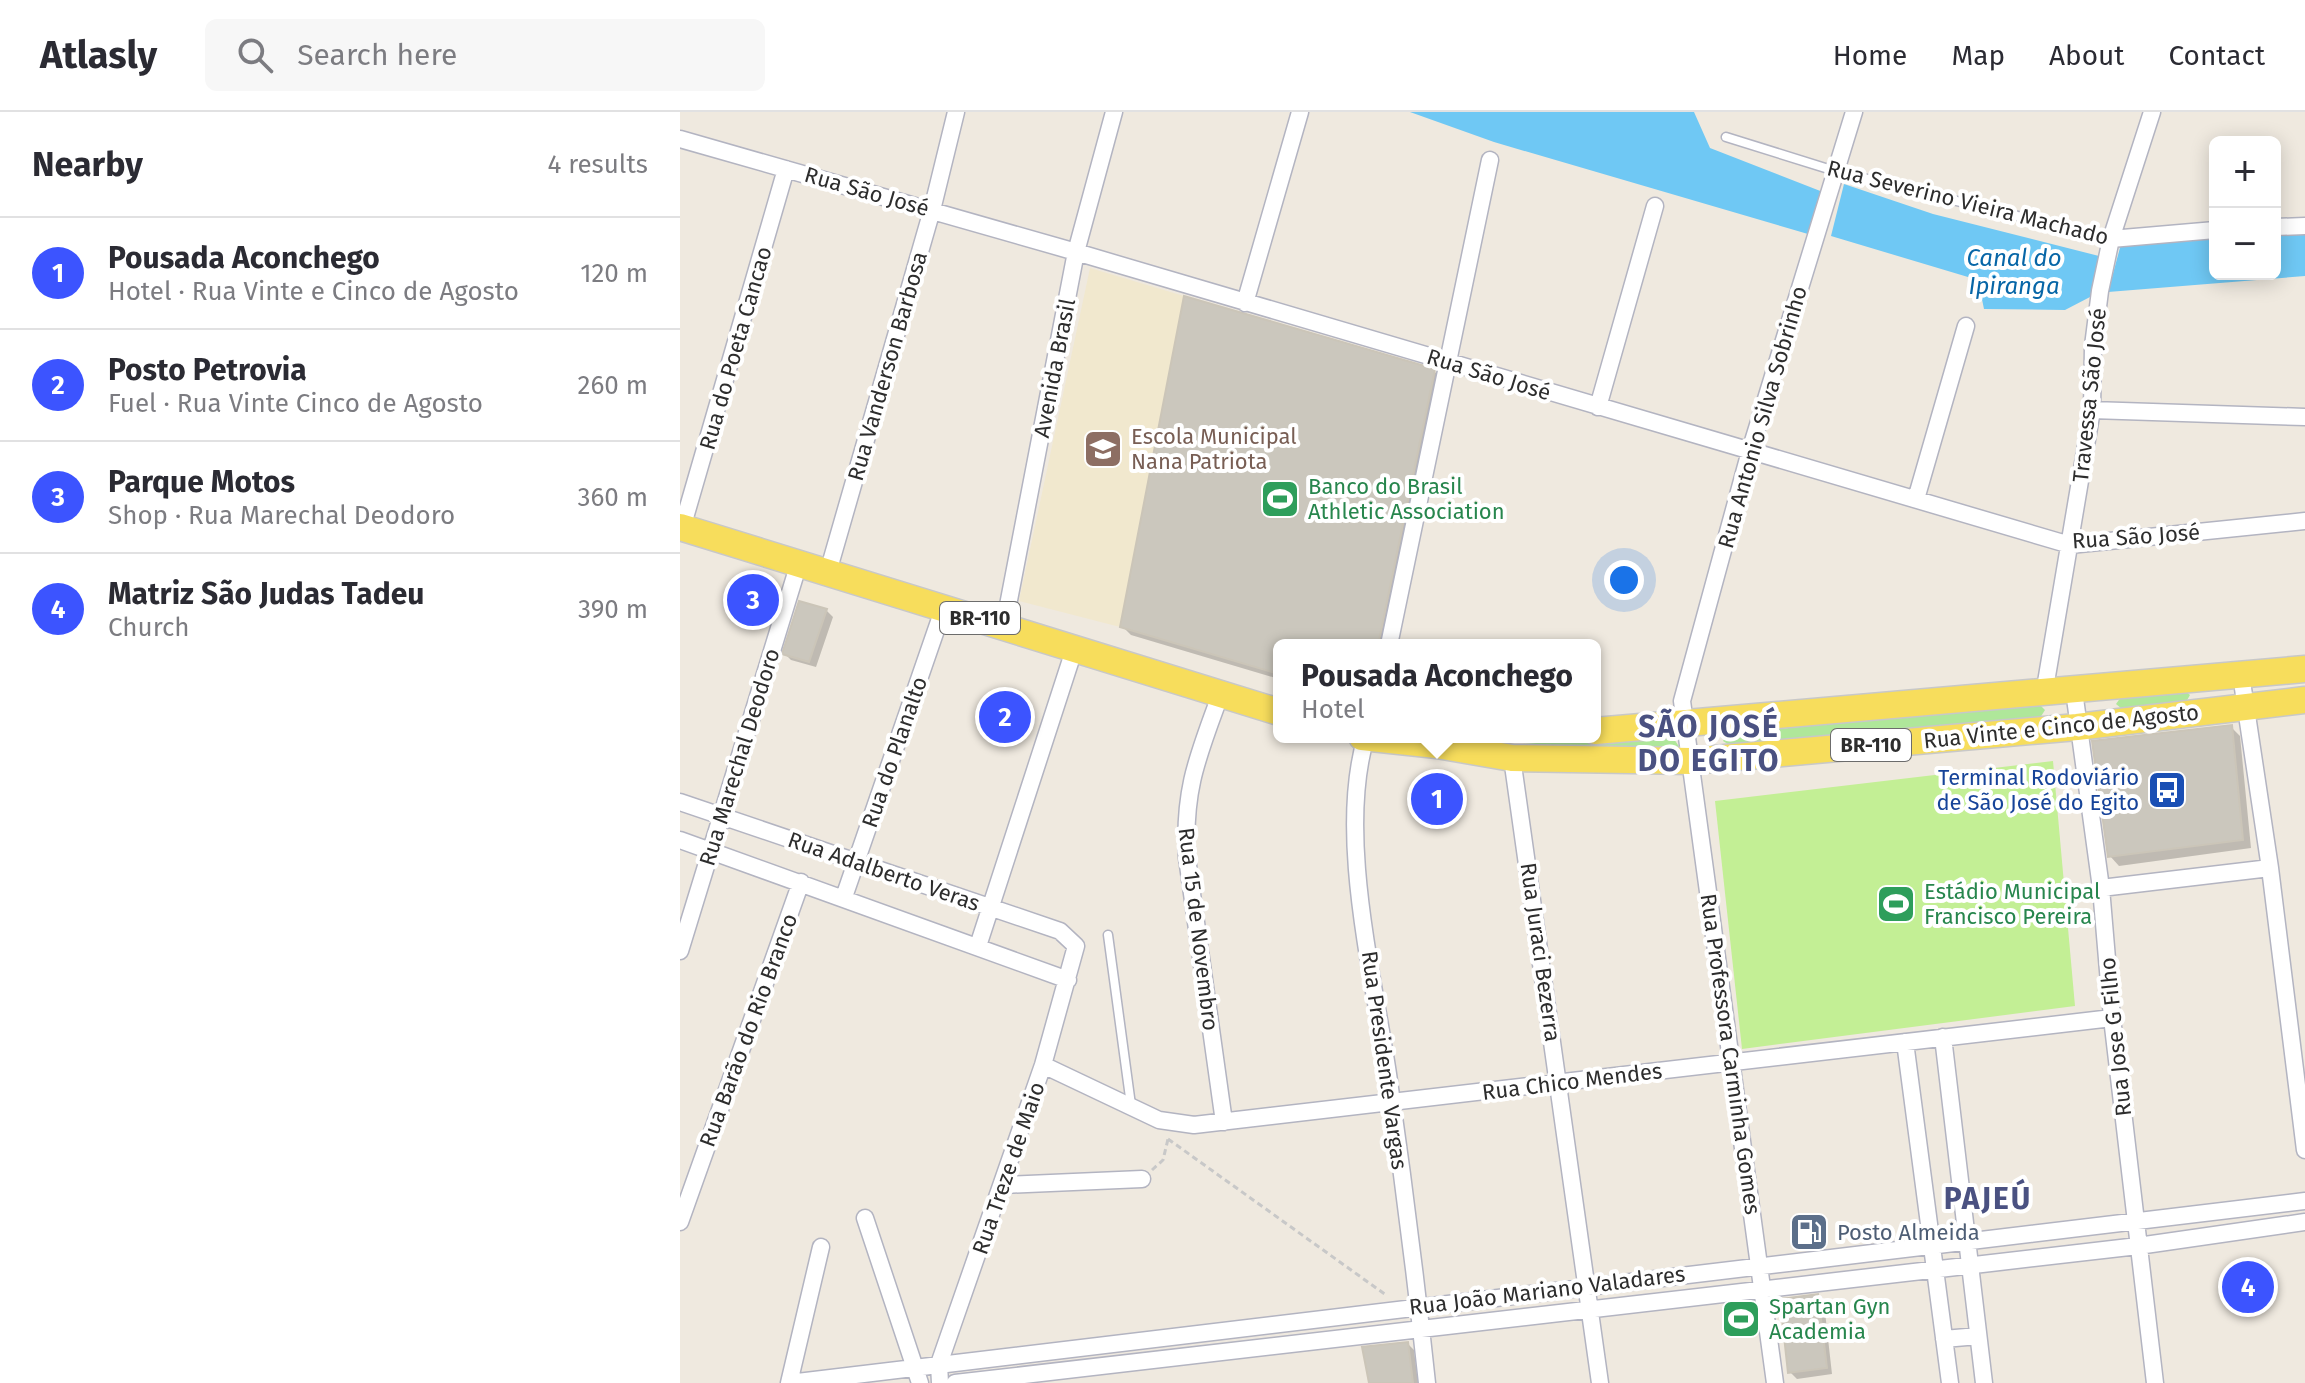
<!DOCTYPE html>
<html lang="en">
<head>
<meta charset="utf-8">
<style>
  body { margin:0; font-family:"Fira Sans",sans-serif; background:#f7f7f7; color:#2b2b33 }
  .controls { position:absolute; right:24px; top:24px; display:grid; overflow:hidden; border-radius:12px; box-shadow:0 4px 20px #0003 }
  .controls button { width:72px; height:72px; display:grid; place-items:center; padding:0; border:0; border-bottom:2px solid #e1e1e2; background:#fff; color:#2b2b33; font:40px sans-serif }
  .you { position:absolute; left:944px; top:468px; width:28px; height:28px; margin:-20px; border:6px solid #fff; border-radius:50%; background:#1a73e8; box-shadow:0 0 0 12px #1a73e833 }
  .badge { display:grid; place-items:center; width:52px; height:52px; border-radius:50%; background:#3c54ff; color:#fff; font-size:26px; font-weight:700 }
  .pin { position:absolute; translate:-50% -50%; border:4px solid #fff; box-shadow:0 2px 8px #0006 }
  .popup { position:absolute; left:593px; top:527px; width:328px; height:104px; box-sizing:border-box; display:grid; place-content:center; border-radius:12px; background:#fff; filter:drop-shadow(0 2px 6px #0005); font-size:26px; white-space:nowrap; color:#7c7c81 }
  .popup b { font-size:30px; color:#2b2b33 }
  .popup::after { content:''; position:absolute; left:50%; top:100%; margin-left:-16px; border:16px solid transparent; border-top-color:#fff }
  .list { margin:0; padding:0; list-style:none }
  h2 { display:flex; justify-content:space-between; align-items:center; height:104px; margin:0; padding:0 32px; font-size:34px }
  h2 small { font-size:26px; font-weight:400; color:#7c7c81 }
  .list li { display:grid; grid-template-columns:52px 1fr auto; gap:24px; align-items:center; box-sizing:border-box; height:112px; padding:0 32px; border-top:2px solid #e1e1e2 }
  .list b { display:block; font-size:30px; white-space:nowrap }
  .list p { margin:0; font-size:26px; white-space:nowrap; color:#7c7c81 }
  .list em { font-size:26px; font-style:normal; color:#7c7c81 }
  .icon { flex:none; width:44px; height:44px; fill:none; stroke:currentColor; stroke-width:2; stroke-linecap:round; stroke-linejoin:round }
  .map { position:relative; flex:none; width:1625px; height:1271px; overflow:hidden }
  header { display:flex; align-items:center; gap:48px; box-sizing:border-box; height:112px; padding:0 40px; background:#fff; border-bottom:2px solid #e1e1e2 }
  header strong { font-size:38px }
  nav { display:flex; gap:44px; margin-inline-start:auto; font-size:28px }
  .search { width:560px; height:72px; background:#f7f7f7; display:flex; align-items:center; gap:20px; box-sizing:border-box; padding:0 28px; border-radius:12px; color:#7c7c81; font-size:30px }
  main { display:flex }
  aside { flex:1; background:#fff }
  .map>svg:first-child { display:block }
  .education { fill:#f1e8ce }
  .green { fill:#afe79a }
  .pitch { fill:#c3ef95 }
  .water { fill:#6fc8f4 }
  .shadow { fill:#0003 }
  .building { fill:#cbc7bd; stroke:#cbc5b8; stroke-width:2 }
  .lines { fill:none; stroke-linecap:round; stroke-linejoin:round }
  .service-casing { stroke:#b3b4c1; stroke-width:11 }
  .minor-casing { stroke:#b3b4c1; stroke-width:19 }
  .primary-casing { stroke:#c8c8c8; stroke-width:29 }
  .path { stroke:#c8c8c8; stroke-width:3; stroke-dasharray:6 4; stroke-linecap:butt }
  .service { stroke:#fff; stroke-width:8 }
  .minor { stroke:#fff; stroke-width:16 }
  .primary { stroke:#f7dd5c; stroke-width:26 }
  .labels { text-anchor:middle; stroke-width:8; stroke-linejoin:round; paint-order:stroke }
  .shield { fill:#fff; stroke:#6c6c6c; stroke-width:2 }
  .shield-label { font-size:20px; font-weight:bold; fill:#2d2d2d }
  .street-label { font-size:22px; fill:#2d2d2d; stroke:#fff }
  .education-label { font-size:22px; fill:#785e54; stroke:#fff; text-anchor:start }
  .leisure-label { font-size:22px; fill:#27864d; stroke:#fff; text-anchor:start }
  .transit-label { font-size:22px; fill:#164399; stroke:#fff; text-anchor:end }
  .service-label { font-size:22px; fill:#4e5e75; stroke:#fff; text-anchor:start }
  .water-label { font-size:24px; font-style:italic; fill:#0766a7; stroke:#fff }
  .district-label { font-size:30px; font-weight:bold; letter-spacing:2px; fill:#4a5181; stroke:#fff }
</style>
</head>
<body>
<header>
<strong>Atlasly</strong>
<div class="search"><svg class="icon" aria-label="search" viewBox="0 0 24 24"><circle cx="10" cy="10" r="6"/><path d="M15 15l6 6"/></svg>Search here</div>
<nav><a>Home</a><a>Map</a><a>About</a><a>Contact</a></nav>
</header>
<main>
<aside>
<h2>Nearby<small>4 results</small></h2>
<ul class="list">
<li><span class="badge">1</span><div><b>Pousada Aconchego</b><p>Hotel · Rua Vinte e Cinco de Agosto</p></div><em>120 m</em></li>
<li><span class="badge">2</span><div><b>Posto Petrovia</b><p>Fuel · Rua Vinte Cinco de Agosto</p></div><em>260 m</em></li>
<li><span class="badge">3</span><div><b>Parque Motos</b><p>Shop · Rua Marechal Deodoro</p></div><em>360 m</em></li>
<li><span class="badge">4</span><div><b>Matriz São Judas Tadeu</b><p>Church</p></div><em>390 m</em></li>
</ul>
</aside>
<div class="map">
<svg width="1625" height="1271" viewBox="0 0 1625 1271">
  <rect width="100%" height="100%" fill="#efe9df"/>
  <path class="education" d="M410,156l94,28 -64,331 -101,-26z"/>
  <path class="green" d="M1505,579l5,4 -4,7 -64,7 -6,-5 5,-7z
    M1359,592l6,6 -5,8 -309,28 -8,-5 4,-7z
    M971,622l23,5 6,9 -195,-1z"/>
  <path class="pitch" d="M1373,649l22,245 -333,43 -27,-248z"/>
  <path class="water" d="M730,0h284l16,36 118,46 -20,40 -314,-92z
    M1164,72l89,30 166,42 -9,41 -25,13 -81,-1 -6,-29 -147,-44z
    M1595,123h30v41l-197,16 13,-48 94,-7v37h60z"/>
  <path class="shadow" d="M754,259l9,9 -55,265h-109v34l-148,-44 -9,-9z
    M146,498l7,7 -17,50 -25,-7 -6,-6z
    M1551,615l9,9 11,112 -132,18 -9,-10z
    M1137,1184l7,7 8,71 -35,5 -7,-7z
    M728,1232l6,6 4,33h-47z"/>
  <path class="building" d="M504,184l251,73 -57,276h-99v29l-159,-47z
    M119,489l28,8 -18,53 -27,-8z
    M1552,613l11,115 -135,17 -16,-116z
    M1138,1182l9,74 -39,5 -8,-74z
    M728,1230l5,41h-44l-7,-36z"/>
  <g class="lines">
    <g class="service-casing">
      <path id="service" d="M1046,25l109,34 276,68
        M428,823l23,170"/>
    </g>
    <g class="minor-casing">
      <path id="minor" d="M0,27l396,113 994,293 235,-24
        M1595,115l30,-1
        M1431,127l104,-9
        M565,191l55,-191
        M918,295l57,-201
        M1412,298l213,7
        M1236,387l50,-173
        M2,416l104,-359
        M148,460l104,-362 24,-98
        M324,514l72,-374 38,-140
        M709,533l101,-485
        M1561,563l29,193 35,282
        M1394,579l27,197 11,130 43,365
        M541,581c-23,63 -38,96 -34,165l37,264
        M1364,582l48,-284 1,-64 7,-55 11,-52 41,-127
        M686,625c-29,97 7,236 22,337 15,103 28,206 39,309
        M832,646l88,625
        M0,690l380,129 16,15 -33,119 -104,299 1,19
        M0,728l388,140
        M1421,776l169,-20
        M164,785l100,-290
        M298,834l97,-299
        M0,839l119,-388
        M1263,925l41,346
        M1225,930l45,341
        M363,953l116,55 35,5 918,-107
        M323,1073l139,-6
        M185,1106l55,165
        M0,1110l121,-340
        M1264,1227l34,-3
        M109,1271l1516,-182
        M109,1271l32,-136
        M275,1271l1183,-137 167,-24
        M1095,1271l-93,-682 68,-250 104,-339"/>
    </g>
    <g class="primary-casing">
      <path id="primary" d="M0,415l599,185
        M915,619l710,-62
        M682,625l75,8 75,13 179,3 386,-34 228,-27"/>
    </g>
    <path class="path" d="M488,1027l218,156
      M472,1058l11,-10 5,-21"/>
    <use href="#service" class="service"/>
    <use href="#minor" class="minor"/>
    <use href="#primary" class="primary"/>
  </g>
  <defs>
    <g id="school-square" transform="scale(2)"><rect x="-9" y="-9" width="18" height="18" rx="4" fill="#8d6e63" stroke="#fff"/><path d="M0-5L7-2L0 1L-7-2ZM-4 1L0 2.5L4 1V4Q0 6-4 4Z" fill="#fff"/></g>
    <g id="stadium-square" transform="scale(2)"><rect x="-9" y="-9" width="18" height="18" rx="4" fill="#2e9e5b" stroke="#fff"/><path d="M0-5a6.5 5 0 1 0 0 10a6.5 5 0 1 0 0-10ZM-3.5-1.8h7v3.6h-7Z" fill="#fff"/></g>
    <g id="bus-square" transform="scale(2)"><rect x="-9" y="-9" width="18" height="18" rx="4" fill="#1a4fb4" stroke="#fff"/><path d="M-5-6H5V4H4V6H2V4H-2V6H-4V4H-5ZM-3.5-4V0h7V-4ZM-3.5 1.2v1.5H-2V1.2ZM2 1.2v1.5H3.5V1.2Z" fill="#fff"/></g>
    <g id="fuel-square" transform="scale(2)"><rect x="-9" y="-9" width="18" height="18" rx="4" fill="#5c6f8a" stroke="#fff"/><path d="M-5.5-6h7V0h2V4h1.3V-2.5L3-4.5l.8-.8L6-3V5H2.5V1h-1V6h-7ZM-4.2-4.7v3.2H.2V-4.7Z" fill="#fff"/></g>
  </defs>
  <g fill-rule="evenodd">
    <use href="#school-square" x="423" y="337"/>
    <use href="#stadium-square" x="600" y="387"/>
    <use href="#bus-square" x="1487" y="678"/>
    <use href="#stadium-square" x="1216" y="792"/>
    <use href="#fuel-square" x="1129" y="1120"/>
    <use href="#stadium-square" x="1061" y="1207"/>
  </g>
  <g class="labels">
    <g class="shield">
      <rect x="260" y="490" width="80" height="32" rx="6"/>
      <rect x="1151" y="617" width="80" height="32" rx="6"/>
    </g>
    <g class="shield-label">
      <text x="300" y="513">BR-110</text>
      <text x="1191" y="640">BR-110</text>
    </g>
    <g class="street-label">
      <text transform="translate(187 79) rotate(16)" y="8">Rua São José</text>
      <text transform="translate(1288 90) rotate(14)" y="8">Rua Severino Vieira Machado</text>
      <text transform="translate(55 236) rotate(-74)" y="8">Rua do Poeta Cancao</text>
      <text transform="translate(207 254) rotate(-74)" y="8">Rua Vanderson Barbosa</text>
      <text transform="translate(374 256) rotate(-79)" y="8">Avenida Brasil</text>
      <text transform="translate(809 262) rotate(17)" y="8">Rua São José</text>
      <text transform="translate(1409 283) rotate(-84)" y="8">Travessa São José</text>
      <text transform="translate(1082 305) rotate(-74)" y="8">Rua Antonio Silva Sobrinho</text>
      <text transform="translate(1456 424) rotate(-4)" y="8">Rua São José</text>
      <text transform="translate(1381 614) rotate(-6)" y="8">Rua Vinte e Cinco de Agosto</text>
      <text transform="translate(214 640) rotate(-71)" y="8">Rua do Planalto</text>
      <text transform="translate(59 645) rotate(-73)" y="8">Rua Marechal Deodoro</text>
      <text transform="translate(204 759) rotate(19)" y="8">Rua Adalberto Veras</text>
      <text transform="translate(519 817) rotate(83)" y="8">Rua 15 de Novembro</text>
      <text transform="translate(861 840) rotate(82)" y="8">Rua Juraci Bezerra</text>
      <text transform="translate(68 918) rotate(-70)" y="8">Rua Barão do Rio Branco</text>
      <text transform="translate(1435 925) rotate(-96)" y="8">Rua Jose G Filho</text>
      <text transform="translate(1051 942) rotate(82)" y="8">Rua Professora Carminha Gomes</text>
      <text transform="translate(705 948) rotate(82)" y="8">Rua Presidente Vargas</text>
      <text transform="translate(892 969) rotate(-7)" y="8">Rua Chico Mendes</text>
      <text transform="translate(328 1056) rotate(-71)" y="8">Rua Treze de Maio</text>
      <text transform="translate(867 1178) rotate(-7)" y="8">Rua João Mariano Valadares</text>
    </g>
    <g class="education-label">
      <text x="451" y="332">Escola Municipal<tspan x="451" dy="25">Nana Patriota</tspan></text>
    </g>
    <g class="leisure-label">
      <text x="628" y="382">Banco do Brasil<tspan x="628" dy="25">Athletic Association</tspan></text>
      <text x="1244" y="787">Estádio Municipal<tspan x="1244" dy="25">Francisco Pereira</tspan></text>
      <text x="1089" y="1202">Spartan Gyn<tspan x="1089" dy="25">Academia</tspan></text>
    </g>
    <g class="transit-label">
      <text x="1459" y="673">Terminal Rodoviário<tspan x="1459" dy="25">de São José do Egito</tspan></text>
    </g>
    <g class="service-label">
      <text x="1157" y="1128">Posto Almeida</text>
    </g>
    <g class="water-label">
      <text x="1334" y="154">Canal do<tspan x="1334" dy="28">Ipiranga</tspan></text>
    </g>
    <g class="district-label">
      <text x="1029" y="625">SÃO JOSÉ<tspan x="1029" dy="34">DO EGITO</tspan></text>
      <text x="1308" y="1097">PAJEÚ</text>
    </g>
  </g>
</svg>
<div class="controls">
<button>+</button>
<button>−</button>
</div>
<div class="you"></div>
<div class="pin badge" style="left:757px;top:687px">1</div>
<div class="popup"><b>Pousada Aconchego</b>Hotel</div>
<div class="pin badge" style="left:325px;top:605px">2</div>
<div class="pin badge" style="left:73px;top:488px">3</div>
<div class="pin badge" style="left:1568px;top:1175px">4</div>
</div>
</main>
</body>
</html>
